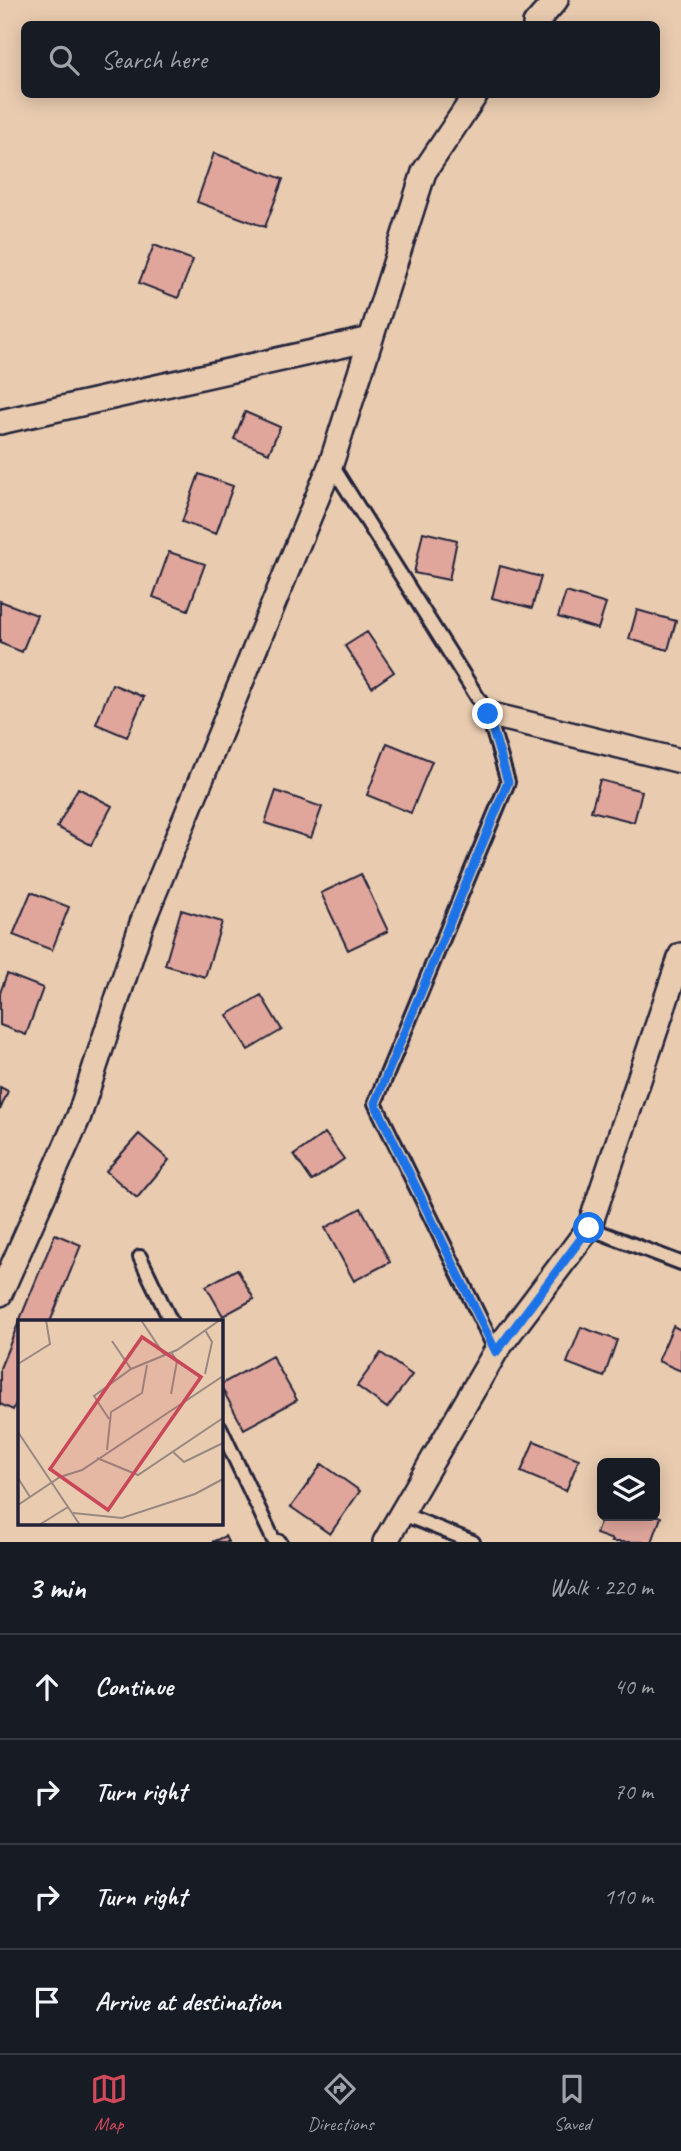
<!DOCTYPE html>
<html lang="en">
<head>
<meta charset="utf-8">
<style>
  body { margin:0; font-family:Caveat,sans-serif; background:#242831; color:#f1f3f6 }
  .controls { position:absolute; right:21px; bottom:21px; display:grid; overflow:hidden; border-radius:10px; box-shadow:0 4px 18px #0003 }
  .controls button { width:63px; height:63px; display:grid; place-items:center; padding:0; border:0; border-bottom:2px solid #363941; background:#171b24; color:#f1f3f6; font:35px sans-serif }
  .stop { position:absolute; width:21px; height:21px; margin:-16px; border:5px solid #1a73e8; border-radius:50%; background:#fff }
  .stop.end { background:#1a73e8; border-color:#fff; box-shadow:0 2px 7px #0008 }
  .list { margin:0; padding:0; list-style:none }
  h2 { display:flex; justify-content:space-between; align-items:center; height:91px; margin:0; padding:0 28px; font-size:30px }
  h2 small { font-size:23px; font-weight:400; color:#9ea1a6 }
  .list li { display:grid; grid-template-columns:46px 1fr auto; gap:21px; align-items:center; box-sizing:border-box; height:105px; padding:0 28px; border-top:2px solid #363941 }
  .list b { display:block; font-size:26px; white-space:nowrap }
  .list em { font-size:23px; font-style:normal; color:#9ea1a6 }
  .icon { flex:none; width:38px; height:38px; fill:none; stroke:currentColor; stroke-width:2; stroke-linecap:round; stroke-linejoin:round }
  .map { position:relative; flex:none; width:681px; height:1542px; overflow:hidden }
  .search { position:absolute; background:#171b24; box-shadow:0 4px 18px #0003; left:21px; right:21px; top:21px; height:77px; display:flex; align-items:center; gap:18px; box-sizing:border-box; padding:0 24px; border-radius:10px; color:#9ea1a6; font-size:26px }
  .sheet { height:511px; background:#171b24 }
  nav { display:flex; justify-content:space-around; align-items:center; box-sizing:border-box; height:98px; border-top:2px solid #363941; background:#171b24; font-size:19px; color:#9ea1a6 }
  nav a { display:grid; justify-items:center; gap:4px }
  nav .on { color:#d1495b }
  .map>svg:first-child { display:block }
  .building { fill:#e0a69c; stroke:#22223b; stroke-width:2 }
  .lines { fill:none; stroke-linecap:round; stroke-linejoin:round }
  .lane-casing { stroke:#22223b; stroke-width:18 }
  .street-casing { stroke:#22223b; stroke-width:28 }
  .lane { stroke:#e9ccb0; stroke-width:12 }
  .street { stroke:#e9ccb0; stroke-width:23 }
  .route { stroke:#1a73e8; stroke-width:9 }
  .inset-road { fill:none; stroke:#998881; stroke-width:2 }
  .view { fill:#c84759; fill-opacity:0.15; stroke:#c84759; stroke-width:3.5 }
  .inset-edge { fill:none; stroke:#22223b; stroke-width:3.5 }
</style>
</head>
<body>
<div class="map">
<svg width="681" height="1542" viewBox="0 0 681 1542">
  <rect width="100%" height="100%" fill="#e9ccb0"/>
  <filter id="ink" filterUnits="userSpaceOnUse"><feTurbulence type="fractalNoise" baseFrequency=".0143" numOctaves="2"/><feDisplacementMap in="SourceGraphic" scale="14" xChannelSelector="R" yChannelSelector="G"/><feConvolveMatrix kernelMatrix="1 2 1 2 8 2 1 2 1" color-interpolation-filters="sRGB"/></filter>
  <g filter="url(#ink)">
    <path class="building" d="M214,153l69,26 -18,48 -68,-25z
      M154,245l39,15 -15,38 -39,-15z
      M245,412l35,15 -11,26 -35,-14z
      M199,474l34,12 -17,48 -34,-12z
      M423,532l34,8 -8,40 -35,-7z
      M169,552l36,12 -17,46 -35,-13z
      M500,566l41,11 -9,31 -40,-10z
      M566,592l40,12 -8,25 -40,-12z
      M0,601l37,14 -15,37 -22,-9z
      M637,610l39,11 -8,29 -39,-11z
      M367,632l27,40 -22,15 -27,-41z
      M112,684l32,13 -17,40 -31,-13z
      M387,743l45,18 -21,52 -44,-18z
      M600,780l42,11 -8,31 -43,-11z
      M78,788l34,18 -21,39 -34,-18z
      M276,791l46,16 -11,31 -46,-15z
      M361,874l27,57 -40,19 -27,-57z
      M31,892l38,15 -17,43 -39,-15z
      M181,910l41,12 -17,55 -40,-12z
      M7,974l36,14 -17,47 -26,-10v-32z
      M261,995l21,35 -34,20 -21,-35z
      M0,1087l8,4 -8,19z
      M325,1133l19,26 -32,22 -18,-26z
      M139,1134l30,26 -32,38 -31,-27z
      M361,1208l29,54 -36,19 -29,-53z
      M55,1234l26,11 -31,77h-31v73l-6,15 -13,-6v-36z
      M237,1269l17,30 -31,17 -17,-30z
      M673,1326l8,4v41l-23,-10z
      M581,1327l36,13 -13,37 -37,-14z
      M381,1353l31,22 -25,33 -30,-22z
      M272,1356l25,44 -53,29 -24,-44z
      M534,1441l45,18 -13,32 -45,-19z
      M322,1464l38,27 -30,43 -39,-27z
      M655,1515l6,2 -9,25h-40l1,-2 -17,-6 6,-18z
      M225,1536l3,6h-16z"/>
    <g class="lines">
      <g class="lane-casing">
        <path id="lane" d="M331,464l157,250 20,68 -133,321 121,248
          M589,1228l92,35
          M140,1257l31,65
          M220,1427l53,112 7,3
          M400,1513l73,29"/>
      </g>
      <g class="street-casing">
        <path id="street" d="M535,24l21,-24
          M0,422l371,-83
          M488,714l193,47
          M0,1294l79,-178 63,-193 189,-459 93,-292 52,-78
          M385,1542l111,-191 93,-123 92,-273"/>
      </g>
      <use href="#lane" class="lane"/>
      <use href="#street" class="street"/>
    </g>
  </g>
  <g class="lines" filter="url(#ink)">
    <path class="route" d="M488,714l20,68 -133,321 121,249 93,-124"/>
  </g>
  <g transform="translate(18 1320)">
    <rect width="205" height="205" fill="#e9ccb0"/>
    <path class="inset-road" d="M123,0l24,36M187,10l7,12 -7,32M94,21l19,28M153,32l6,9 -6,33M0,44l32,-20 -4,-24M91,99l-15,-23 37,-27 46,-19 43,-30M0,112l62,93M89,130l4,-38 31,-19 5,-28M154,131l12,11 39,-19M79,138l41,17 85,-57M0,158l12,19M0,185l42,-28 22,-7 141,-94M55,193l49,5 73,-24 28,-15M21,205l29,-18"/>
    <path class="view" d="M124,17l59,40 -93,133 -58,-41z"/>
    <rect width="205" height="205" class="inset-edge"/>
  </g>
</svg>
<div class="controls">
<button><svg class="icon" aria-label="layers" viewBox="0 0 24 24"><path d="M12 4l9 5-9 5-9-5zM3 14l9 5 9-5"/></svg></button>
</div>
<div class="stop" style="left:589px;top:1228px"></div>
<div class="stop end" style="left:488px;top:714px"></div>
<div class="search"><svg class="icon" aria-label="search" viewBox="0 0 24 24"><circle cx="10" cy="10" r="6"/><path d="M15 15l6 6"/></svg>Search here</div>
</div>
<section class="sheet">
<h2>3 min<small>Walk · 220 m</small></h2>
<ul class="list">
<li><svg class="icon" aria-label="ahead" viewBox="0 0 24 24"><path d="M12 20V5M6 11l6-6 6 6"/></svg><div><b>Continue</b></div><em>40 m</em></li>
<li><svg class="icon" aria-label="right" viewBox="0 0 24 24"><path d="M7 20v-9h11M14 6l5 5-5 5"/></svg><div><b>Turn right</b></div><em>70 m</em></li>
<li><svg class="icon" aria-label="right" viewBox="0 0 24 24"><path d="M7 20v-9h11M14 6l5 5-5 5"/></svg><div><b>Turn right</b></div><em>110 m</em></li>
<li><svg class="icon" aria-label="arrive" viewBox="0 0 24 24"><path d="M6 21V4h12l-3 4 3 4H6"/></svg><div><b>Arrive at destination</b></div></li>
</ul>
</section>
<nav>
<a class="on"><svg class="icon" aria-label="map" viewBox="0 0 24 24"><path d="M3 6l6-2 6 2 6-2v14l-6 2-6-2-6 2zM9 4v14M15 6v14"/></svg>Map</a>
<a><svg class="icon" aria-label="directions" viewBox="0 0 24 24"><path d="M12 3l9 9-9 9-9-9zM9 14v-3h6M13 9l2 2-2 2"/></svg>Directions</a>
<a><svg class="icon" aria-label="saved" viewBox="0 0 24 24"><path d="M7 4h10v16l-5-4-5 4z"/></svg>Saved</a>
</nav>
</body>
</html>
